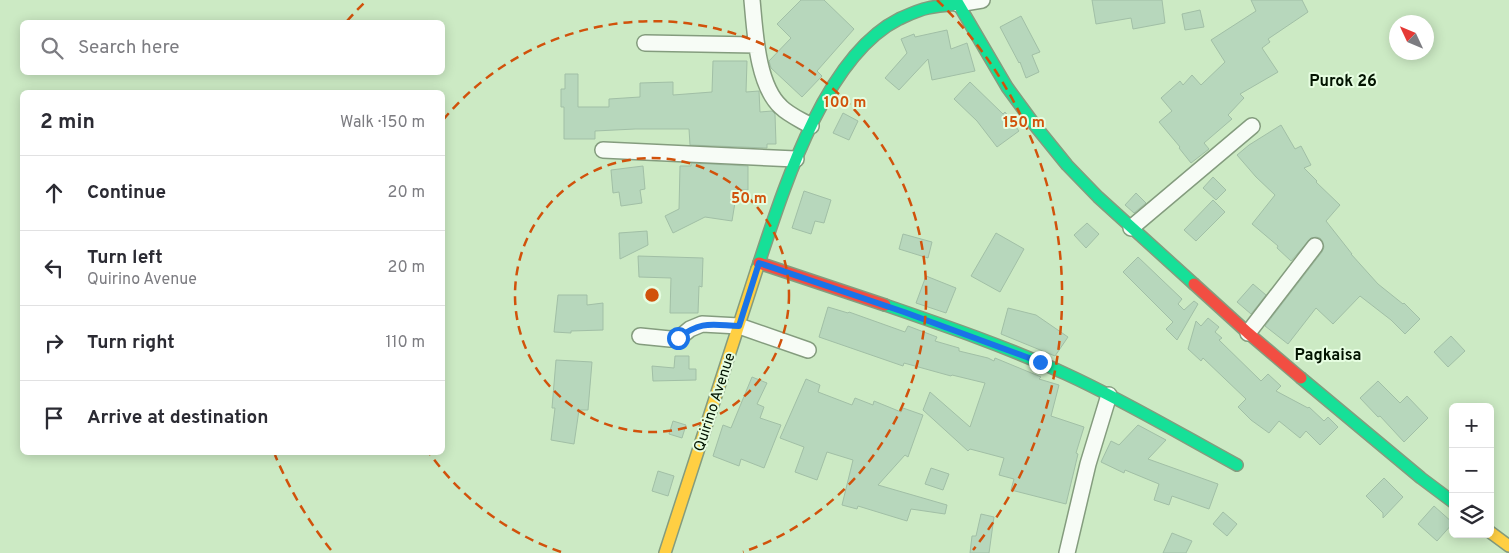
<!DOCTYPE html>
<html lang="en">
<head>
<meta charset="utf-8">
<style>
  body { margin:0; font-family:Overpass,sans-serif; background:#f7f7f7; color:#2b2b33 }
  .controls { position:absolute; right:15px; bottom:15px; display:grid; overflow:hidden; border-radius:8px; box-shadow:0 2px 12px #0003 }
  .controls button { width:45px; height:45px; display:grid; place-items:center; padding:0; border:0; border-bottom:1px solid #e1e1e2; background:#fff; color:#2b2b33; font:25px sans-serif }
  .compass { position:absolute; left:1389px; top:15px; width:45px; height:45px; border-radius:50%; background:#fff; box-shadow:0 2px 12px #0003; rotate:314deg }
  .stop { position:absolute; width:15px; height:15px; margin:-11px; border:4px solid #1a73e8; border-radius:50%; background:#fff }
  .stop.end { background:#1a73e8; border-color:#fff; box-shadow:0 1px 5px #0008 }
  .list { margin:0; padding:0; list-style:none }
  h2 { display:flex; justify-content:space-between; align-items:center; height:65px; margin:0; padding:0 20px; font-size:21px }
  h2 small { font-size:16px; font-weight:400; color:#7c7c81 }
  .list li { display:grid; grid-template-columns:32px 1fr auto; gap:15px; align-items:center; box-sizing:border-box; height:75px; padding:0 20px; border-top:1px solid #e1e1e2 }
  .list b { display:block; font-size:19px; white-space:nowrap }
  .list p { margin:0; font-size:16px; white-space:nowrap; color:#7c7c81 }
  .list em { font-size:16px; font-style:normal; color:#7c7c81 }
  .icon { flex:none; width:28px; height:28px; fill:none; stroke:currentColor; stroke-width:2; stroke-linecap:round; stroke-linejoin:round }
  .map { position:relative; flex:none; width:1509px; height:553px; overflow:hidden }
  .search { position:absolute; background:#fff; box-shadow:0 2px 12px #0003; left:20px; top:20px; width:425px; height:55px; display:flex; align-items:center; gap:12px; box-sizing:border-box; padding:0 18px; border-radius:8px; color:#7c7c81; font-size:19px }
  .panel { position:absolute; background:#fff; box-shadow:0 2px 12px #0003; left:20px; top:90px; width:425px; height:365px; border-radius:8px }
  .map>svg:first-child { display:block }
  .building { fill:#b7d7bc; stroke:#a1bfa6 }
  .lines { fill:none; stroke-linecap:round; stroke-linejoin:round }
  .street-casing { stroke:#849c7e; stroke-width:18 }
  .fast-casing { stroke:#849c7e; stroke-width:14 }
  .slow-casing { stroke:#849c7e; stroke-width:14 }
  .jam-casing { stroke:#849c7e; stroke-width:14 }
  .street { stroke:#f7fcf6; stroke-width:15 }
  .fast { stroke:#16e098; stroke-width:11 }
  .slow { stroke:#ffcf43; stroke-width:11 }
  .jam { stroke:#f24e42; stroke-width:11 }
  .route { stroke:#1a73e8; stroke-width:6 }
  .ring { fill:none; stroke:#d1520b; stroke-width:2.5; stroke-dasharray:9 6 }
  .labels { text-anchor:middle; stroke-width:4; stroke-linejoin:round; paint-order:stroke }
  .street-label { font-size:15px; fill:#021300; stroke:#e6fde1 }
  .neighbourhood-label { font-size:16px; font-weight:bold; fill:#021300; stroke:#e6fde1 }
  .centre { fill:#d1520b; stroke:#e6fde1; stroke-width:2.5 }
  .ring-label { font-size:15px; text-anchor:middle; font-weight:bold; fill:#d1520b; stroke:#e6fde1; stroke-width:4; stroke-linejoin:round; paint-order:stroke }
</style>
</head>
<body>
<div class="map">
<svg width="1509" height="553" viewBox="0 0 1509 553">
  <rect width="100%" height="100%" fill="#cceac4"/>
  <path class="building" d="M801,0h23l30,29 -37,42 5,5 -20,21 -31,-29 -2,-7 22,-23 -14,-14z
    M1092,0h70l3,23 -32,6 -2,-11 -35,6z
    M1251,0h51l6,12 -40,27 2,3 -8,6 16,24 -38,22 4,4 -16,17 4,4 -28,24 5,6 -18,14 -12,-15 1,-1 -21,-25 13,-11 -11,-13 19,-17 3,4 9,-10 9,10 24,-23 -14,-22 45,-29z
    M1200,10l4,17 -19,3 -3,-16z
    M1021,16l19,36 -8,3 7,17 -13,6 -6,-16 -1,1 -19,-36z
    M947,30l4,19 16,-6 8,28 -43,9 -4,-21 -29,31 -14,-12 22,-25 -6,-14 13,-5 1,3z
    M713,61h34l-1,31 13,-1 1,21 12,-1 3,3 1,30h-9v4l-77,-3 -1,-16h-54l-40,2v8h-31v-32h-3v-18h4v-15h13v33h31v-8l31,-2v-14l33,-1v13l39,-3z
    M970,82l33,32 2,-2 14,19 -22,16 -20,-26 -23,-22z
    M843,113l15,8 -9,19 -16,-7z
    M1281,125l14,24 6,-3 10,19 -7,3 13,13 -1,1 24,23 -14,16 26,33h-1l27,30 25,20 1,-1 16,16 -15,15 -14,-14 -31,-24 -27,28 -17,-16 -28,36 -23,-18 57,-74 2,-5 -1,-5 -3,-4 -4,-1 -5,1 -20,23 -14,-13 1,-2 -26,-22 23,-29 -19,-18 -19,-22 12,-10z
    M691,163l57,3v24h-11l-5,31 -27,-4 -32,16 -8,-17 14,-7 1,-43h11z
    M643,166l2,23 -5,1 2,13 -21,3 -2,-14 -6,1 -2,-23z
    M1213,177l13,13 -10,10 -13,-12z
    M804,191l27,9 -7,23 -9,-2 -4,13 -19,-6z
    M1136,193l10,10 -12,10 -9,-8z
    M1213,200l12,12 -29,29 -12,-11z
    M1087,223l12,11 -13,14 -12,-13z
    M647,231l1,14 -28,14 -1,-26z
    M996,233l28,16 -24,43 -29,-16z
    M903,234l29,8 -4,16 -29,-9z
    M638,256l65,2 -1,29 -3,-1 -1,27h-28l1,-35 -32,-1z
    M1138,257l44,42 -4,5 6,6 10,-9 4,3 -21,36 -11,-11 7,-7 -50,-50z
    M926,276l30,12 -10,25 -30,-10z
    M1253,284l13,11 -15,19 -14,-12z
    M558,295h29v10l16,-2v27l-32,1v2l-17,-1z
    M828,307l20,6 1,-1 56,20 3,-6 29,11 -2,4 24,7v3l29,7 6,3 1,-3 46,19 -2,2 20,6 -8,31 33,11 -8,26 2,1 -12,50 -55,-14 3,-11 -15,-4 5,-17 -34,-9 -2,2 -45,-41 7,-18 40,35 15,-44 -33,-8 -1,1 -47,-13 -1,3 -84,-29z
    M1008,308l28,7 32,22 -13,19 -54,-22z
    M1208,318l11,9 -4,5 7,6 -3,2 42,41 7,-7 13,12 -5,5 32,17 1,-1 15,14 4,-4 10,10 -18,18 -14,-14 -6,7 -21,-17 -10,12 -18,-13 -13,-13 8,-8 -43,-41 -2,3 -13,-12 8,-28 5,5z
    M1451,336l14,15 -17,16 -14,-15z
    M675,356h14v13h7v11l-43,1 -1,-15 22,2z
    M556,360l36,2 -4,48h-9l-5,34 -23,-4 4,-32h-3z
    M752,377l15,6 -10,21 7,3 -4,11 21,7 -17,43 -23,-9 -2,7 -26,-10 10,-31 8,3z
    M806,379l14,6 -2,7 34,13 3,-7 18,7 1,-4 27,11 2,-4 20,7 -15,42 -3,-2 -27,30 69,20 -2,9 -34,-5 -4,12 -49,-15 -1,3 -15,-4 11,-45 -26,-8 -10,28 -22,-8 9,-25 -24,-9z
    M1378,381l22,22 7,-7 21,22 -24,24 -24,-26 -2,1 -18,-19z
    M673,421l13,4 -4,13 -13,-4z
    M1138,425l28,15 -18,19 70,25 -9,25 -37,-13 -3,9 -15,-5 5,-16 -34,-14 -1,3 -23,-11 10,-21 8,4z
    M931,468l18,6 -6,16 -18,-6z
    M658,471l16,5 -6,20 -16,-5z
    M1384,478l19,19 -20,21v-5l-17,-17z
    M1434,506l19,17 -16,18 -19,-17z
    M1223,512l14,12 -10,12 -14,-12z
    M981,514l13,3 -5,36h-19l2,-17h4z
    M1172,533l20,8 -6,12h-23z"/>
  <g class="lines">
    <g class="street-casing">
      <path id="street" d="M752,0c3,31 5,85 29,107 8,8 20,13 30,19
        M958,4l24,-4
        M645,43l111,2
        M603,150l193,9
        M1131,228l121,-102
        M1248,333l67,-87
        M640,336l30,3 9,-1 11,-9 12,-5 37,2 69,24
        M1067,553l21,-89 21,-69"/>
    </g>
    <g class="fast-casing">
      <path id="fast" d="M956,0l51,87 30,41 30,37 31,32 96,87
        M757,269c25,-75 66,-212 142,-250 9,-4 19,-9 29,-11 9,-2 20,-3 30,-4
        M885,305c61,21 122,42 181,69 59,27 114,60 171,91
        M1301,378l120,100 32,24"/>
    </g>
    <g class="slow-casing">
      <path id="slow" d="M1490,532l19,14
        M665,553l92,-284"/>
    </g>
    <g class="jam-casing">
      <path id="jam" d="M759,263l126,42
        M1194,284l54,49 53,45"/>
    </g>
    <use href="#street" class="street"/>
    <use href="#fast" class="fast"/>
    <use href="#slow" class="slow"/>
    <use href="#jam" class="jam"/>
  </g>
  <g class="lines">
    <path class="route" d="M678,338c24,-18 34,-13 61,-12l20,-63 145,49 136,50"/>
  </g>
  <g class="ring">
    <circle cx="652" cy="295" r="137"/>
    <path d="M561 552A273 273 0 0 1 430 454M443 120A273 273 0 1 1 743 552"/>
    <path d="M331 550A410 410 0 0 1 275 455M347 21A410 410 0 0 1 367 0M937 0A410 410 0 0 1 973 550"/>
  </g>
  <g class="labels">
    <g class="street-label">
      <text transform="translate(714 402) rotate(-72)" y="5">Quirino Avenue</text>
    </g>
    <g class="neighbourhood-label">
      <text x="1343" y="86">Purok 26</text>
      <text x="1328" y="360">Pagkaisa</text>
    </g>
  </g>
  <circle cx="652" cy="295" r="8" class="centre"/>
  <g class="ring-label">
    <text x="845" y="107">100 m</text>
    <text x="1024" y="127">150 m</text>
    <text x="749" y="203">50 m</text>
  </g>
</svg>
<div class="controls">
<button>+</button>
<button>−</button>
<button><svg class="icon" aria-label="layers" viewBox="0 0 24 24"><path d="M12 4l9 5-9 5-9-5zM3 14l9 5 9-5"/></svg></button>
</div>
<svg class="compass" viewBox="-18 -18 36 36"><path d="M0-13l5 13h-10z" fill="#e53935"/><path d="M0 13l5-13h-10z" fill="#7c7c81"/></svg>
<div class="stop" style="left:678px;top:338px"></div>
<div class="stop end" style="left:1040px;top:362px"></div>
<div class="search"><svg class="icon" aria-label="search" viewBox="0 0 24 24"><circle cx="10" cy="10" r="6"/><path d="M15 15l6 6"/></svg>Search here</div>
<section class="panel">
<h2>2 min<small>Walk · 150 m</small></h2>
<ul class="list">
<li><svg class="icon" aria-label="ahead" viewBox="0 0 24 24"><path d="M12 20V5M6 11l6-6 6 6"/></svg><div><b>Continue</b></div><em>20 m</em></li>
<li><svg class="icon" aria-label="left" viewBox="0 0 24 24"><path d="M17 20v-9H6M10 6l-5 5 5 5"/></svg><div><b>Turn left</b><p>Quirino Avenue</p></div><em>20 m</em></li>
<li><svg class="icon" aria-label="right" viewBox="0 0 24 24"><path d="M7 20v-9h11M14 6l5 5-5 5"/></svg><div><b>Turn right</b></div><em>110 m</em></li>
<li><svg class="icon" aria-label="arrive" viewBox="0 0 24 24"><path d="M6 21V4h12l-3 4 3 4H6"/></svg><div><b>Arrive at destination</b></div></li>
</ul>
</section>
</div>
</body>
</html>
